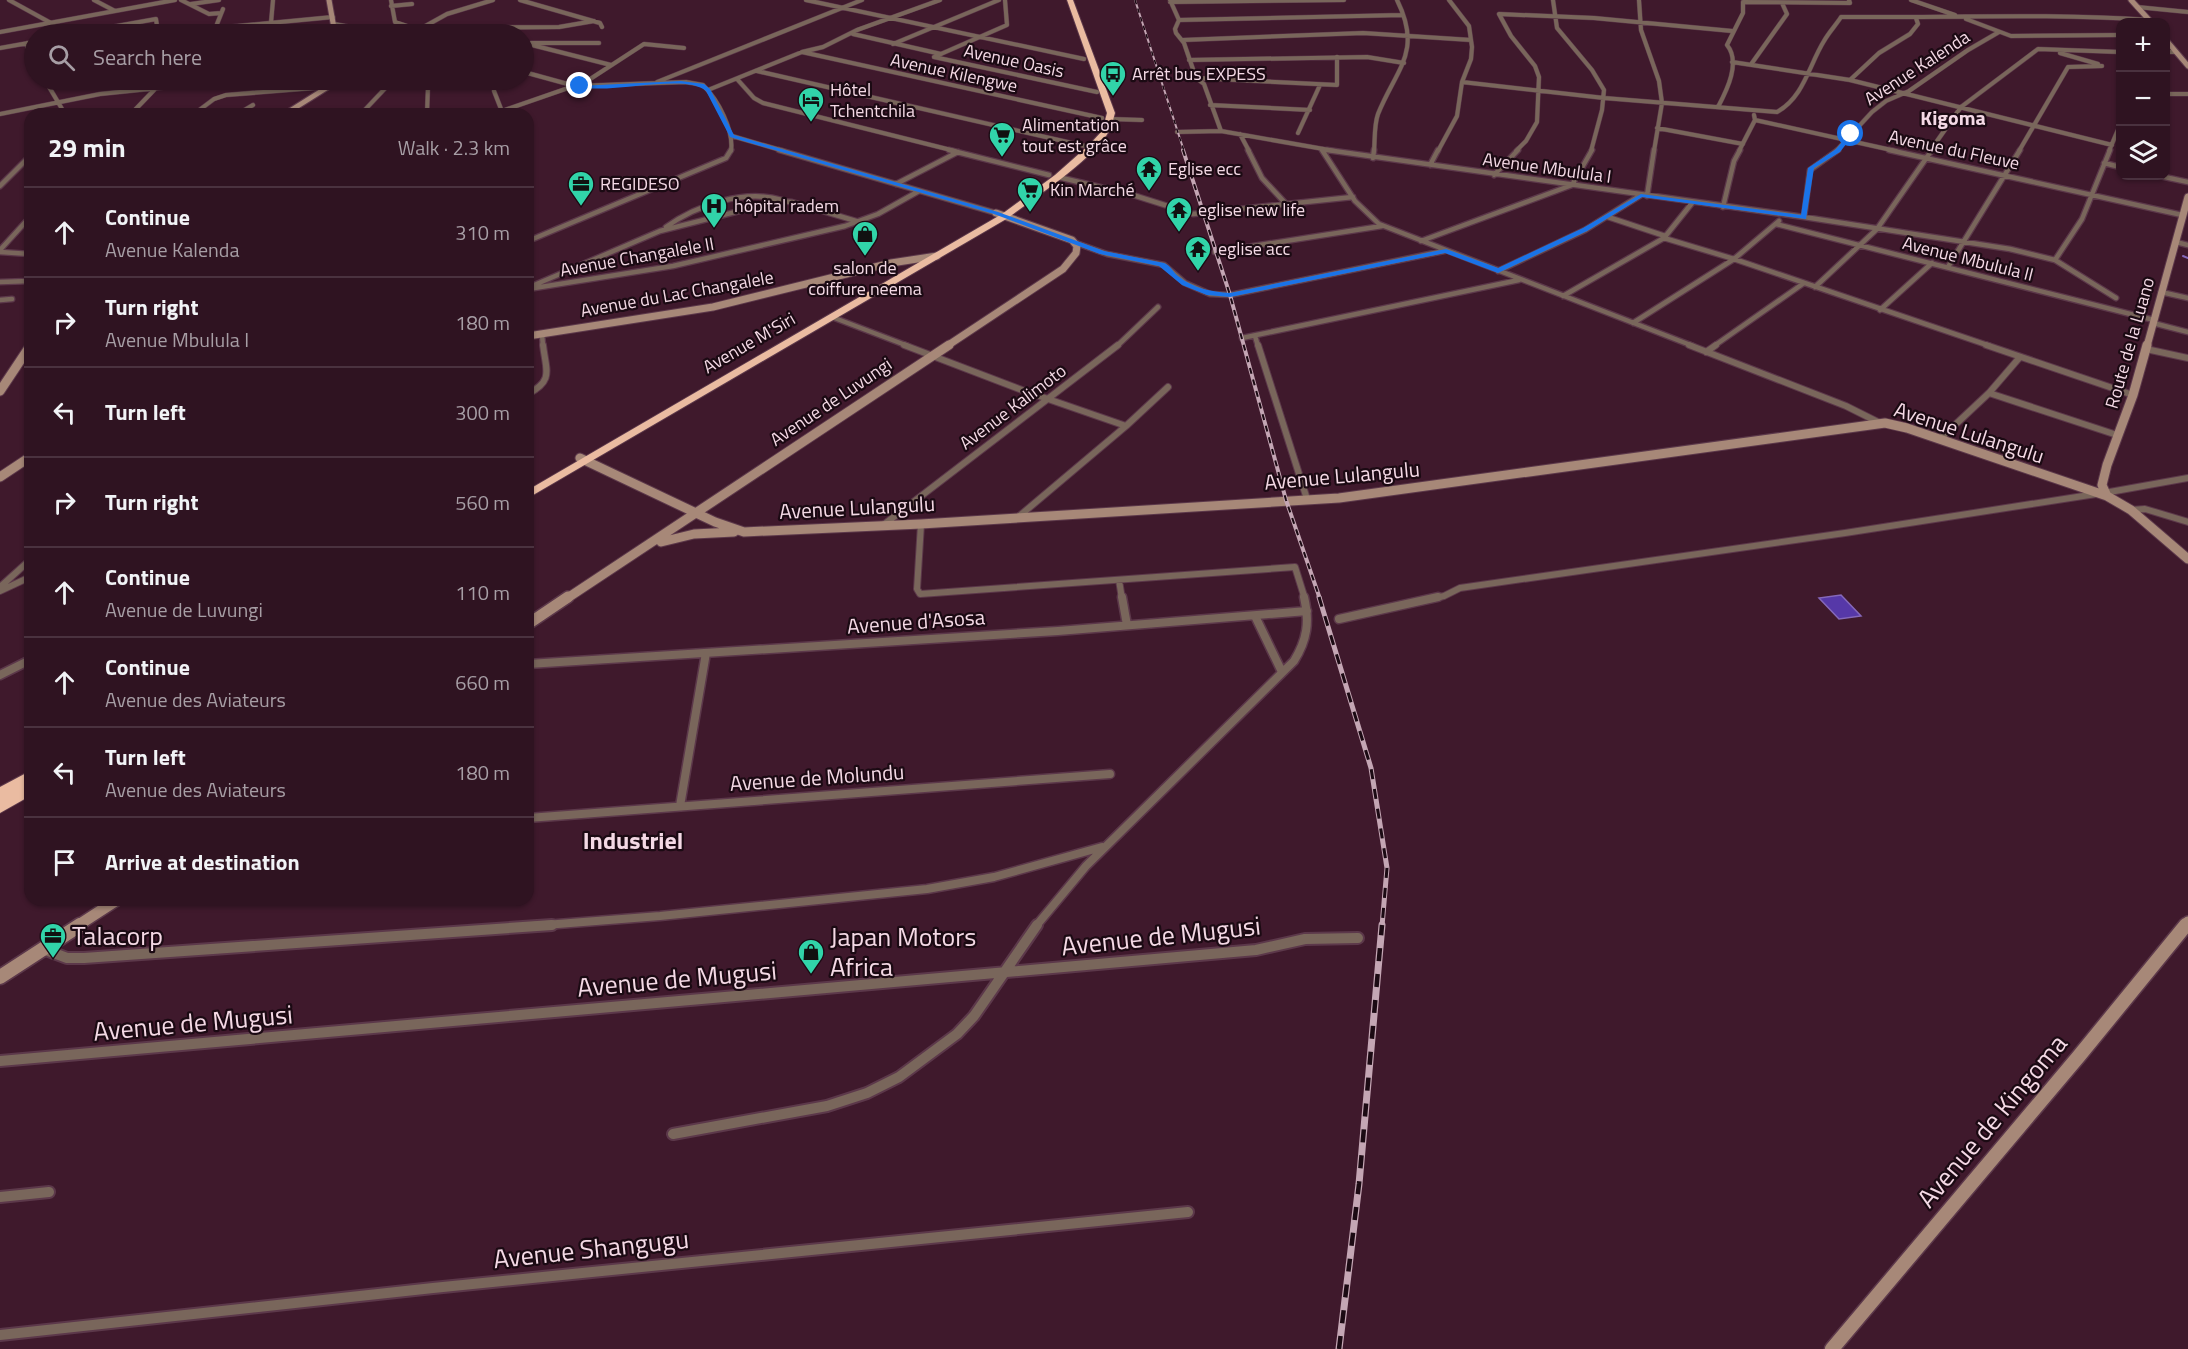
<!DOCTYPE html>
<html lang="en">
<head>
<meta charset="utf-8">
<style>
  body { margin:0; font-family:"Titillium Web",sans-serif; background:#371c2a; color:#f1f3f6 }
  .controls { position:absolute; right:18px; top:18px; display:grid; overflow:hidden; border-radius:12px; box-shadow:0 2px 4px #0004 }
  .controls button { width:54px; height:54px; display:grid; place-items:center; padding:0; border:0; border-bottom:2px solid #4a323f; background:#2f1321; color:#f1f3f6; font:30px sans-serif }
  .stop { position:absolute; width:18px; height:18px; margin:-14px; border:4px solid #1a73e8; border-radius:50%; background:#fff }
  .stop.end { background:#1a73e8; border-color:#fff; box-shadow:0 2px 6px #0008 }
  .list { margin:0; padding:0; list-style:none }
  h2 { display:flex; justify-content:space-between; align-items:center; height:78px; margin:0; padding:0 24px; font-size:26px }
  h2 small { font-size:20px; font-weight:400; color:#a79ea5 }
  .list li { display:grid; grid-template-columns:39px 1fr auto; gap:18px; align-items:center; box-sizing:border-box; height:90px; padding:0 24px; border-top:2px solid #4a323f }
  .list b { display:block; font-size:22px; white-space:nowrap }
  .list p { margin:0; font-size:20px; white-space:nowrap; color:#a79ea5 }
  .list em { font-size:20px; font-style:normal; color:#a79ea5 }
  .icon { flex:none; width:33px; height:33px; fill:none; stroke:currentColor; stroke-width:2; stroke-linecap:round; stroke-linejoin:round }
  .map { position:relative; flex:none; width:2188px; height:1349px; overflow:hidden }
  .search { position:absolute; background:#2f1321; box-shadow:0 2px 4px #0004; left:24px; top:24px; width:510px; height:66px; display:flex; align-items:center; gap:15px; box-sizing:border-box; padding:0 21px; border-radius:33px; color:#a79ea5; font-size:22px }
  .panel { position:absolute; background:#2f1321; box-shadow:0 2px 4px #0004; left:24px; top:108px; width:510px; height:798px; border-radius:18px }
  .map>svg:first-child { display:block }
  .water { fill:#5638a8; stroke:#8568ba; stroke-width:1.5 }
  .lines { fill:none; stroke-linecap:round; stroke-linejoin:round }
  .stream { stroke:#8568ba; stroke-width:2 }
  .street-far4-casing { stroke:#5c384a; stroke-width:5 }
  .street-far3-casing { stroke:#5c384a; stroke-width:7 }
  .street-far2-casing { stroke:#5c384a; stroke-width:8 }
  .street-far1-casing { stroke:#5c384a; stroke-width:11 }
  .street-casing { stroke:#5c384a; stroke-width:14 }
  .secondary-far4-casing { stroke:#5c384a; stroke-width:7 }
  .secondary-far3-casing { stroke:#5c384a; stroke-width:9 }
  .secondary-far2-casing { stroke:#5c384a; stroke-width:11 }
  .secondary-far1-casing { stroke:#5c384a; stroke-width:14 }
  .secondary-casing { stroke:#5c384a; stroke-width:17 }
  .highway-casing { stroke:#5c384a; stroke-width:2 }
  .street-far4 { stroke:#79665b; stroke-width:4 }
  .street-far3 { stroke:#79665b; stroke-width:4.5 }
  .street-far2 { stroke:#79665b; stroke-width:6 }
  .street-far1 { stroke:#79665b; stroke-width:8 }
  .street { stroke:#79665b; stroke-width:10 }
  .secondary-far4 { stroke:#a78878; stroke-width:5 }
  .secondary-far3 { stroke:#a78878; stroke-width:7 }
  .secondary-far2 { stroke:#a78878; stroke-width:9 }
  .secondary-far1 { stroke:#a78878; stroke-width:11 }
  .secondary { stroke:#a78878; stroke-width:14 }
  .highway { fill:#eabba1; fill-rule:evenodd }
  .rail-far3-casing { stroke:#c4a6b4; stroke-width:2 }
  .rail-far2-casing { stroke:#c4a6b4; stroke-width:4 }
  .rail-far1-casing { stroke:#c4a6b4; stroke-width:5 }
  .rail-casing { stroke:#c4a6b4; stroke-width:7 }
  .rail-far3 { stroke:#1b0a13; stroke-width:1.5; stroke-dasharray:4.5; stroke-linecap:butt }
  .rail-far2 { stroke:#1b0a13; stroke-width:2; stroke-dasharray:6; stroke-linecap:butt }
  .rail-far1 { stroke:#1b0a13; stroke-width:3; stroke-dasharray:10; stroke-linecap:butt }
  .rail { stroke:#1b0a13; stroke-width:4.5; stroke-dasharray:13; stroke-linecap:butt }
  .route { fill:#1a73e8 }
  .labels { text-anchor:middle; stroke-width:4.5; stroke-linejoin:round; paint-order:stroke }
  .far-street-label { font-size:18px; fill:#f4d9e5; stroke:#1b0a13 }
  .far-poi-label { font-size:18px; fill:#f4d9e5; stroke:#1b0a13; text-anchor:start }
  .far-quarter-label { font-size:20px; font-weight:bold; fill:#f4d9e5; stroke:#1b0a13 }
  .street-label { font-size:21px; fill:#f4d9e5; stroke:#1b0a13 }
  .quarter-label { font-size:24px; font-weight:bold; fill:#f4d9e5; stroke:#1b0a13 }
  .near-poi-label { font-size:26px; fill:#f4d9e5; stroke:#1b0a13; text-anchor:start }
  .near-street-label { font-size:26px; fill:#f4d9e5; stroke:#1b0a13 }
</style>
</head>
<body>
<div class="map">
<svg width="2188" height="1349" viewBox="0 0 2188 1349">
  <rect width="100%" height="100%" fill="#3f192c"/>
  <path class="water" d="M1841,595l20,21 -22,3 -20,-21z"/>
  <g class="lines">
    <path class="stream" d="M2183,256l5,2"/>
    <g class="street-far4-casing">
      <path id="street-far4" d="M9,0l62,34
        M94,0l21,11
        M181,0l28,14 12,-1
        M391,0l4,22 24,8
        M520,0l80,23 2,4
        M806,0l278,59
        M1170,0l9,20 -4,9 1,4 8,10 12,35 8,6 17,47
        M1553,0l4,28 35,42 12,20 -2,20 -11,41
        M1639,0l2,30 18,51 3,22 -8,48
        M1911,0l44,15
        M1170,2l174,-2
        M191,4l28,-4
        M391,6l21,-2
        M2137,7l51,5
        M1966,19l45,17 109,-1
        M1179,20l223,-5
        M334,24l56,10
        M423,28l136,-1 35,-6
        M0,32l175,-32
        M72,34l84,-15 2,14h4l171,-16
        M217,34v-10l6,-15
        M270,34l3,-34
        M411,34l36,-20 46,-14
        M853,34l88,20
        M1183,40l180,-7 108,7
        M27,43l2,15 5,8
        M524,43l87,22
        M531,43h68
        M893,44l106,-44
        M0,48l34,-6
        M802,52l300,66
        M2166,52h10
        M2060,53l38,11
        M934,57l163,35
        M934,57l73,-32 -2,-25
        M1189,60l178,-3 37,6
        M1732,62l118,18 262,65
        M1752,63l35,-49 -5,-11
        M757,71l328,75
        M524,72l51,14 111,-4 17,3c15,15 31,45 28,66
        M1196,78l141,7v-28
        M737,79l17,19 9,5 192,48
        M45,80l20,34
        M408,80l20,6 -1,28
        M1850,80l29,-27 31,-19 8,-10 -2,-6
        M657,82l205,-82
        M1462,82l142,16 173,14c27,-15 32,-47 47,-71 5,-9 12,-16 17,-24 103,1 205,-4 308,3
        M581,85l63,-41 40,4
        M51,86l39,-6
        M708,90l94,-38 21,-5 34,-17 83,-30
        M494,91l9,23
        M2166,94h22
        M1210,105l100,5
        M1718,107c9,-17 23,-45 9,-62l16,-32v-11l107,1 -1,-3
        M502,111l72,-25
        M0,114l100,-20 137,-14
        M131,114l25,-26
        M194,114l20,-15 12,-4 101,-8
        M238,114l15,-9
        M361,114l32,-34
        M1111,119l31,1
        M1755,120l141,31
        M1657,128l86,16
        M1177,132l44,-1 114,20
        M1298,133l22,-48
        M1240,134l9,17
        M732,136l52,15
        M1322,149l1,2
        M1374,151c1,-11 0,-26 4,-37 18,-45 45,-62 19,-114
        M1438,151l19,-35 5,-34 9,-23 1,-12 -3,-21 -20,-26
        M1516,151l10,-10 11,-19 2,-45 -4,-11 -24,-30 -12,-22 95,4 138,13
        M1739,151l16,-31 -1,-5
        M1836,151l36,-39 14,-11 23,-10 59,-41 31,-18
        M1930,151l31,-44 77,-58 82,3
        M2019,151l49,-84 34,-1
        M2109,151l11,-26"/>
    </g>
    <g class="street-far3-casing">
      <path id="street-far3" d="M779,150l217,63
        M949,150l100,25
        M1248,150l14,28 26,28
        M1322,150l33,51 24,23 314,122
        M1327,150l477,67 206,32 45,11 61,38
        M1889,150l293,65
        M1373,158l1,-8
        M2104,163l16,4
        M1430,165l8,-15
        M1494,175l24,-25
        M2160,176l28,6
        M1058,177l75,18 60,19 160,-17
        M896,184l62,-32
        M0,186l30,-30
        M1647,196l7,-46
        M1723,207l11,-46 6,-11
        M1608,217l57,19
        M1804,217l6,-47 28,-20
        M1776,224l378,96
        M666,227c31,-22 78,-38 116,-27
        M1664,238l70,21 256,87
        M528,241l198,-83 5,-8
        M1421,241l151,-56 20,-35
        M2176,242l12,3
        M1076,243l31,11 57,11 21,18 25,11 20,1 214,-44
        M0,250l30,-33
        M0,252l30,2
        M1215,252l167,-26
        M2055,260l27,-41 28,-69
        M1948,267l72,-117
        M1498,271l87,-41 56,-35
        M0,282l30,-1
        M532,286l128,-55 119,-30 13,1 64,19
        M1815,287l62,-58 55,-79
        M528,289l145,-23 172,-40 33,-12 41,-23
        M2161,292l27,6
        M1563,296l101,-58 28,-35
        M0,300l12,-1
        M1880,310l52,-47
        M832,317l76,29
        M1633,323l101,-64 45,-38
        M2153,323l35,9
        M542,334l1,12
        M1255,336l3,10
        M1242,338l277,-58
        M1117,346l41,-39
        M1714,346l90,-63"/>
    </g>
    <g class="street-far2-casing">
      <path id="street-far2" d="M904,345l118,45 104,36
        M1258,345l49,154
        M1689,345l157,61 34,17
        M1986,345l147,50
        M2146,349l42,9
        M1706,352l10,-7
        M1989,393l128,42
        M528,394c26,-14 18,-23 15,-49
        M1940,439l49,-46 31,-36
        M2104,493l84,-15
        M2131,510l14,-1 43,13
        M1017,518l109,-92 42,-39
        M921,524l-4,65 3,5 375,-27 10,32
        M882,526l236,-181
        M1119,580l3,19
        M0,587l30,-27
        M0,591l30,-14
        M1431,599l13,-3 16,-8 385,-55 251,-39"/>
    </g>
    <g class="street-far1-casing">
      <path id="street-far1" d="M1122,597l5,28
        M1255,616l27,56
        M1339,619l99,-22
        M528,664l530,-33 249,-20
        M0,675l30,-15
        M680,806l26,-153
        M528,818l582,-44
        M532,926l128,-10 267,-27 67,-12 108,-30
        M1036,926l50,-60 208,-205c13,-21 16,-39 10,-64"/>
    </g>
    <g class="street-casing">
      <path id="street" d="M43,949l24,9h17l468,-33
        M0,1061l1256,-111 49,-11 53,-1
        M673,1134l154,-28 40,-13 32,-16 58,-43 17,-18 63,-91
        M0,1197l49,-5
        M0,1335l433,-47 755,-76"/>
    </g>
    <g class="secondary-far4-casing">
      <path id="secondary-far4" d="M329,0l6,34
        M2131,0l20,22
        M2166,40l22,26
        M285,114l54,-34"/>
    </g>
    <g class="secondary-far3-casing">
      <path id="secondary-far3" d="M528,336l185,-29 178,-44 46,-7
        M947,346l116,-77 13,-16 1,-7 -5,-6 -76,-27
        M2147,346l41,-149"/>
    </g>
    <g class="secondary-far2-casing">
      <path id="secondary-far2" d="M0,391l30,-45
        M580,458l135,64 29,10 177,-8 418,-26 546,-75 22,5 200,68 24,14 57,49
        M0,477l30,-20
        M2107,496l-5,-11 5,-20 26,-70 14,-50
        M661,542l33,-8 40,-2
        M566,599l383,-254"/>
    </g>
    <g class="secondary-far1-casing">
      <path id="secondary-far1" d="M528,624l40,-27
        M77,926l40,-26
        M2185,926l3,-4"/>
    </g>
    <g class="secondary-casing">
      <path id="secondary" d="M0,977l80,-52
        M1832,1349l247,-293 107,-131"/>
    </g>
    <g class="highway-casing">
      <path id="highway" d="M1067,0h6l42,113c-2,6 -3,13 -6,18 -14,27 -76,68 -101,87l-480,280v-8l474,-276 53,-39 34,-30 13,-14 5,-18z
        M30,771v25l-30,17v-26z"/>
    </g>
    <use href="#street-far4" class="street-far4"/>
    <use href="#street-far3" class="street-far3"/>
    <use href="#street-far2" class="street-far2"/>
    <use href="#street-far1" class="street-far1"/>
    <use href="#street" class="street"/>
    <use href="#secondary-far4" class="secondary-far4"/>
    <use href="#secondary-far3" class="secondary-far3"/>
    <use href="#secondary-far2" class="secondary-far2"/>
    <use href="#secondary-far1" class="secondary-far1"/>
    <use href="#secondary" class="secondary"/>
    <use href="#highway" class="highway"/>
    <g class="rail-far3-casing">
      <path id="rail-far3" d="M1135,0l49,151"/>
    </g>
    <g class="rail-far2-casing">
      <path id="rail-far2" d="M1183,150l47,145 56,205 34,99"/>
    </g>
    <g class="rail-far1-casing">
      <path id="rail-far1" d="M1319,597l52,171 16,100 -5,58"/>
    </g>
    <g class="rail-casing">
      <path id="rail" d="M1339,1349l20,-165 23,-259"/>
    </g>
    <use href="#rail-far3" class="rail-far3"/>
    <use href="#rail-far2" class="rail-far2"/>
    <use href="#rail-far1" class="rail-far1"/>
    <use href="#rail" class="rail"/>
  </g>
  <path class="route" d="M681,81l23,3 6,5 24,46 264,77 106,39 60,12c7,3 8,8 14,13 15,12 33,16 52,17l216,-44 52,19 85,-40 58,-34 160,21 7,-47 28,-19 14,-16 4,1 -14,18 -26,16 -8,51 -164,-22 -55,34 -89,42 -53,-20 -215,44 -23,-2 -25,-10 -23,-19 -59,-12 -106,-40 -264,-77 -24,-46c-21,-19 -100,5 -128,-5z"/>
  <defs>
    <g id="bus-pin" transform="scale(1.35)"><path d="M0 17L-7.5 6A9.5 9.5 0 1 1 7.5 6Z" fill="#31d4a9" stroke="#1b0a13"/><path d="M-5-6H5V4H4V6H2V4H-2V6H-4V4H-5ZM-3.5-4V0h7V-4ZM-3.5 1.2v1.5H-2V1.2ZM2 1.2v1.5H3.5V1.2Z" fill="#111"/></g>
    <g id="hotel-pin" transform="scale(1.35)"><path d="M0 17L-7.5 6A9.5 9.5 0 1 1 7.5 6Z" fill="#31d4a9" stroke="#1b0a13"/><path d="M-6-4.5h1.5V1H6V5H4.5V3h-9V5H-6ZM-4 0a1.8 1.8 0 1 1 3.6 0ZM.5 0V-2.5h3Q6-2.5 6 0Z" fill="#111"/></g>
    <g id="supermarket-pin" transform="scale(1.35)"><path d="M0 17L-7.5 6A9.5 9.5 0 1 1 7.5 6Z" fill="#31d4a9" stroke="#1b0a13"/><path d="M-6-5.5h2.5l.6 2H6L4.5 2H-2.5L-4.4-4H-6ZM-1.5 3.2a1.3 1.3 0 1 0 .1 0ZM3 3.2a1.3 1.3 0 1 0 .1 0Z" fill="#111"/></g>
    <g id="temple-pin" transform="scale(1.35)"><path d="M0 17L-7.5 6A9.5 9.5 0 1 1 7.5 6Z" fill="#31d4a9" stroke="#1b0a13"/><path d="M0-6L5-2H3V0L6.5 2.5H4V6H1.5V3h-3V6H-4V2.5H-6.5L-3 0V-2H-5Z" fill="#111"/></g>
    <g id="office-pin" transform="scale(1.35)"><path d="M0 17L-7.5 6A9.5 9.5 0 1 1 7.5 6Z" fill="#31d4a9" stroke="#1b0a13"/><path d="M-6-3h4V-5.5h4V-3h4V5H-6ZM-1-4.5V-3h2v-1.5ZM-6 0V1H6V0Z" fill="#111"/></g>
    <g id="hospital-pin" transform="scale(1.35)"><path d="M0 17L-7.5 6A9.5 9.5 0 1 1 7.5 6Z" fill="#31d4a9" stroke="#1b0a13"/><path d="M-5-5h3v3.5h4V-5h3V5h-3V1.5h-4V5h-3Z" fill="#111"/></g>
    <g id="shop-pin" transform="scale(1.35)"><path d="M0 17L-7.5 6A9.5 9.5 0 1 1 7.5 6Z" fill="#31d4a9" stroke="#1b0a13"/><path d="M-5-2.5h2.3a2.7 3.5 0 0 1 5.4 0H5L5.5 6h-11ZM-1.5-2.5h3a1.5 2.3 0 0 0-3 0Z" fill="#111"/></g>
  </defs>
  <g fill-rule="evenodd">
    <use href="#bus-pin" x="1113" y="74"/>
    <use href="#hotel-pin" x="811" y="100"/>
    <use href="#supermarket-pin" x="1002" y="135"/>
    <use href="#temple-pin" x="1149" y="169"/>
    <use href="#office-pin" x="581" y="184"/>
    <use href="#supermarket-pin" x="1030" y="190"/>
    <use href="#hospital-pin" x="714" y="206"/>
    <use href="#temple-pin" x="1179" y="210"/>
    <use href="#shop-pin" x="865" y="234"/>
    <use href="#temple-pin" x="1198" y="249"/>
    <use href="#office-pin" x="53" y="936"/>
    <use href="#shop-pin" x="811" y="952"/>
  </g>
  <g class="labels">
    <g class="far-street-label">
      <text transform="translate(1014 61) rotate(12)" y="6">Avenue Oasis</text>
      <text transform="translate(1917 68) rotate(-33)" y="6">Avenue Kalenda</text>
      <text transform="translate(954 73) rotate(12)" y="6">Avenue Kilengwe</text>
      <text transform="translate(1954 150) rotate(12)" y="6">Avenue du Fleuve</text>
      <text transform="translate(1547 168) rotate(8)" y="6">Avenue Mbulula I</text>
      <text transform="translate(637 257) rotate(-10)" y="6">Avenue Changalele II</text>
      <text transform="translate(1968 259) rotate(14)" y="6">Avenue Mbulula II</text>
      <text transform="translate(677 294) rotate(-10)" y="6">Avenue du Lac Changalele</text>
      <text transform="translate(749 343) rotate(-30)" y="6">Avenue M'Siri</text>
      <text transform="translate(2130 343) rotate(-74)" y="6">Route de la Luano</text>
      <text transform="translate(831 402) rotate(-34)" y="6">Avenue de Luvungi</text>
      <text transform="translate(1013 407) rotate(-37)" y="6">Avenue Kalimoto</text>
    </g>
    <g class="far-poi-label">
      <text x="1132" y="80">Arrêt bus EXPESS</text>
      <text x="830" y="96">Hôtel<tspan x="830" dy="21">Tchentchila</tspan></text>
      <text x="1022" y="131">Alimentation<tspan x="1022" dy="21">tout est grâce</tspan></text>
      <text x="1168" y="175">Eglise ecc</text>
      <text x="600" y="190">REGIDESO</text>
      <text x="1050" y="196">Kin Marché</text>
      <text x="734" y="212">hôpital radem</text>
      <text x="1198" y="216">eglise new life</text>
      <text x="1218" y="255">eglise acc</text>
      <text x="865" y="274" text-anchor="middle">salon de<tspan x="865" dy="21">coiffure neema</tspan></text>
    </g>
    <g class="far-quarter-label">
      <text x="1953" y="125">Kigoma</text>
    </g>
    <g class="street-label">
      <text transform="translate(1969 433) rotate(18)" y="7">Avenue Lulangulu</text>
      <text transform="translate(1342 476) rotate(-5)" y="7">Avenue Lulangulu</text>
      <text transform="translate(857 508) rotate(-3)" y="7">Avenue Lulangulu</text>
      <text transform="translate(916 622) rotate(-4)" y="7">Avenue d'Asosa</text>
      <text transform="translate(817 778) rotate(-4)" y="7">Avenue de Molundu</text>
    </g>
    <g class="quarter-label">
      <text x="633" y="849">Industriel</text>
    </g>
    <g class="near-poi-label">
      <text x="72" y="945">Talacorp</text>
      <text x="830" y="946">Japan Motors<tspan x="830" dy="30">Africa</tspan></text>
    </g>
    <g class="near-street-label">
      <text transform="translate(1161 936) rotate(-6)" y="9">Avenue de Mugusi</text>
      <text transform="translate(677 979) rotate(-5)" y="9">Avenue de Mugusi</text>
      <text transform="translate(193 1023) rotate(-5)" y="9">Avenue de Mugusi</text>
      <text transform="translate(1992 1121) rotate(-50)" y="9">Avenue de Kingoma</text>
      <text transform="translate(591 1249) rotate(-6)" y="9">Avenue Shangugu</text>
    </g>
  </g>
</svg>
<div class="controls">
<button>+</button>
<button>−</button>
<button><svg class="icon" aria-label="layers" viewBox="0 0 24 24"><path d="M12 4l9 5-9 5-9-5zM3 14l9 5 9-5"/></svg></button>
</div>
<div class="stop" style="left:1851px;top:134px"></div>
<div class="stop end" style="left:580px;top:86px"></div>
<div class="search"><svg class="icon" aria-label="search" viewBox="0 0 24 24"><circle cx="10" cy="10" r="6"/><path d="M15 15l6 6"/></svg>Search here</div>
<section class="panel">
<h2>29 min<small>Walk · 2.3 km</small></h2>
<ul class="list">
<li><svg class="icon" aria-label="ahead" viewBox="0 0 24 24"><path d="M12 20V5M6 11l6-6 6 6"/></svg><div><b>Continue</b><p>Avenue Kalenda</p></div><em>310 m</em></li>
<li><svg class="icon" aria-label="right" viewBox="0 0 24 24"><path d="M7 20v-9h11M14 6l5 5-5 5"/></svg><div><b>Turn right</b><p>Avenue Mbulula I</p></div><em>180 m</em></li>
<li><svg class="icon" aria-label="left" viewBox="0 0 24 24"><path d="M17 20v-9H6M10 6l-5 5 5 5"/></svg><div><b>Turn left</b></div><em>300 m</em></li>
<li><svg class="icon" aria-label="right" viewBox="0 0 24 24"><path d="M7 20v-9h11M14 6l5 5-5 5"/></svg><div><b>Turn right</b></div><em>560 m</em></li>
<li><svg class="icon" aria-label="ahead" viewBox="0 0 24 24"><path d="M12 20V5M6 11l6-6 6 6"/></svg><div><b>Continue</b><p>Avenue de Luvungi</p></div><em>110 m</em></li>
<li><svg class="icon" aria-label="ahead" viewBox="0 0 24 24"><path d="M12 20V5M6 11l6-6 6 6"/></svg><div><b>Continue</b><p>Avenue des Aviateurs</p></div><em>660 m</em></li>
<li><svg class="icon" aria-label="left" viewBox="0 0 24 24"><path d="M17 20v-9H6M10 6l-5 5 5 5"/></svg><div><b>Turn left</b><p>Avenue des Aviateurs</p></div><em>180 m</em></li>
<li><svg class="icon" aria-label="arrive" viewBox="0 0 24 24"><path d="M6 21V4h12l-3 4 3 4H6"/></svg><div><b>Arrive at destination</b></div></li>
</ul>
</section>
</div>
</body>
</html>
